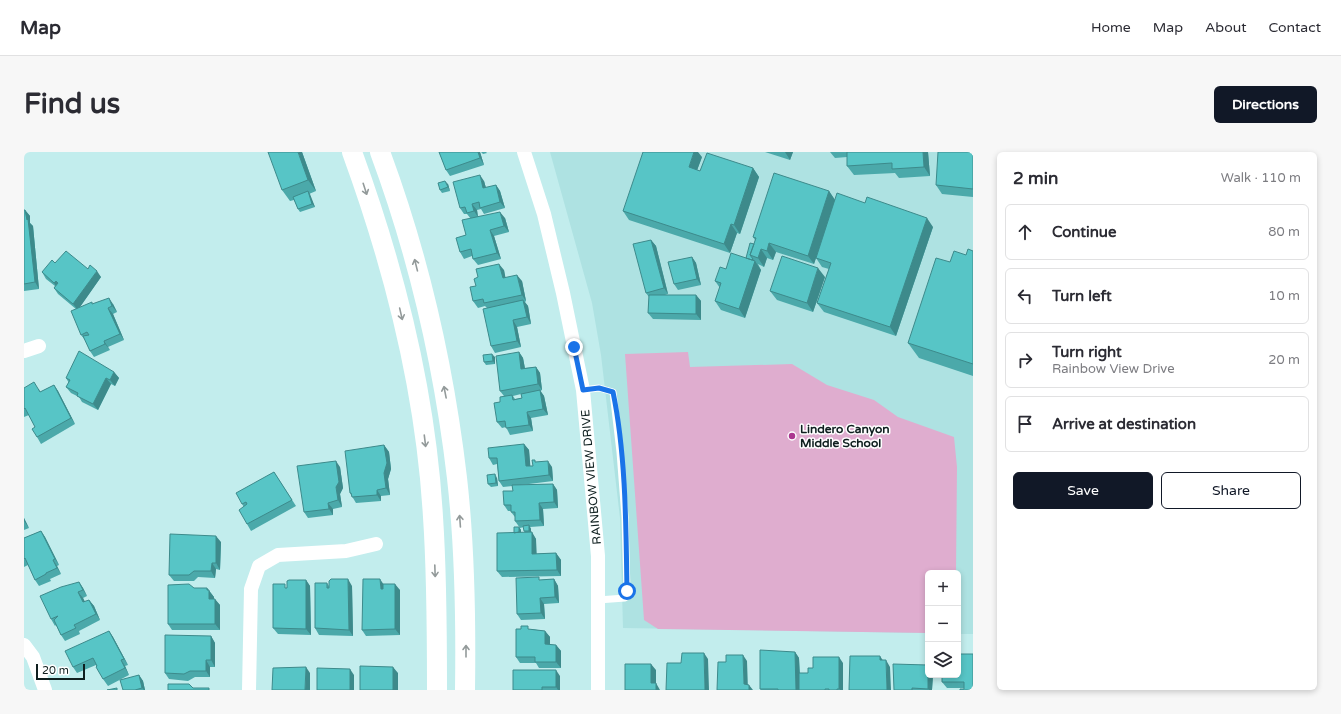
<!DOCTYPE html>
<html lang="en">
<head>
<meta charset="utf-8">
<style>
  body { margin:0; font-family:"Varela Round",sans-serif; background:#f7f7f7; color:#2b2b33 }
  .controls { position:absolute; right:12px; bottom:12px; display:grid; overflow:hidden; border-radius:6px; box-shadow:0 2px 6px #0003 }
  .controls button { width:36px; height:36px; display:grid; place-items:center; padding:0; border:0; border-bottom:1px solid #e1e1e2; background:#fff; color:#2b2b33; font:20px sans-serif }
  .scale { position:absolute; left:12px; bottom:10px; width:49px; box-sizing:border-box; padding-left:4px; border:2px solid #0f1f1f; border-top:0; font-size:11px; line-height:14px; white-space:nowrap; color:#0f1f1f; -webkit-text-stroke:3px #fff; paint-order:stroke }
  .stop { position:absolute; width:12px; height:12px; margin:-9px; border:3px solid #1a73e8; border-radius:50%; background:#fff }
  .stop.end { background:#1a73e8; border-color:#fff; box-shadow:0 1px 4px #0008 }
  .list { margin:0; padding:0; list-style:none }
  h2 { display:flex; justify-content:space-between; align-items:center; height:52px; margin:0; padding:0 16px; font-size:17px }
  h2 small { font-size:13px; font-weight:400; color:#7c7c81 }
  .list li { display:grid; grid-template-columns:26px 1fr auto; gap:12px; align-items:center; box-sizing:border-box; height:56px; margin:0 8px 8px; padding:0 8px; border:1px solid #e1e1e2; border-radius:6px }
  .list b { display:block; font-size:15px; white-space:nowrap }
  .list p { margin:0; font-size:13px; white-space:nowrap; color:#7c7c81 }
  .list em { font-size:13px; font-style:normal; color:#7c7c81 }
  .actions { display:flex; gap:8px; padding:12px 16px }
  .actions a { flex:1; padding:9px 0; border:1px solid #111827; border-radius:6px; text-align:center; font-size:14px; color:#111827 }
  .actions .main { background:#111827; color:#fff }
  .icon { flex:none; width:22px; height:22px; fill:none; stroke:currentColor; stroke-width:2; stroke-linecap:round; stroke-linejoin:round }
  .map { position:relative; flex:none; width:949px; height:538px; overflow:hidden; border-radius:6px }
  header { display:flex; align-items:center; gap:24px; box-sizing:border-box; height:56px; padding:0 20px; background:#fff; border-bottom:1px solid #e1e1e2 }
  header strong { font-size:19px }
  nav { display:flex; gap:22px; margin-inline-start:auto; font-size:14px }
  .intro { display:flex; align-items:center; justify-content:space-between; box-sizing:border-box; height:96px; padding:0 24px }
  h1 { margin:0; font-size:28px }
  .button { padding:10px 18px; border-radius:6px; background:#111827; color:#fff; font-size:14px; font-weight:700 }
  main { display:flex; gap:24px; padding:0 24px }
  aside { flex:1; background:#fff; border-radius:6px; box-shadow:0 2px 6px #0003 }
  .map>svg:first-child { display:block }
  .built { fill:#aee2e2 }
  .green { fill:#dfadcf }
  .lines { fill:none; stroke-linecap:round; stroke-linejoin:round }
  .lane { stroke:#fff; stroke-width:7 }
  .street { stroke:#fff; stroke-width:14 }
  .secondary { stroke:#fff; stroke-width:20 }
  .wall { fill:#4ba9aa; fill-rule:evenodd }
  .shaded-wall { fill:#3d8a8b }
  .building { fill:#57c5c6; stroke:#3d8a8b }
  .oneway { stroke:#939a9a }
  .route { stroke:#1a73e8; stroke-width:5 }
  .poi-dot { fill:#ab3790; stroke:#fff; stroke-width:1.5 }
  .labels { text-anchor:middle; stroke-width:3; stroke-linejoin:round; paint-order:stroke }
  .poi-label { font-size:12px; font-weight:bold; fill:#0f1f1f; stroke:#fff; text-anchor:start }
  .street-label { font-size:12px; fill:#0f1f1f; stroke:#fff }
</style>
</head>
<body>
<header>
<strong>Map</strong>
<nav><a>Home</a><a>Map</a><a>About</a><a>Contact</a></nav>
</header>
<div class="intro"><h1>Find us</h1><a class="button">Directions</a></div>
<main>
<div class="map">
<svg width="949" height="538" viewBox="0 0 949 538">
  <rect width="100%" height="100%" fill="#c2eded"/>
  <path class="built" d="M526,0h423v482h-15v-61h-30v60l-305,-5 -3,-110 -19,-163 -9,-52z"/>
  <path class="green" d="M664,200l2,15 102,-3 35,21 47,15 24,17 56,20 3,30 -1,106h-28v60l-270,-4 -14,-9 -19,-266z"/>
  <g class="lines">
    <path class="lane" d="M559,238l16,-2 14,4 7,60 5,65 2,74 -2,7 -27,2"/>
    <path class="street" d="M500,0l20,62 19,79 20,97 15,166v134
      M0,199l15,-5
      M0,493l9,12 12,33
      M225,538l2,-101 8,-23 19,-11 68,-4 30,-7"/>
    <path class="secondary" d="M328,0c42,115 74,243 81,365 4,58 4,115 4,173
      M356,0c39,105 64,215 77,326 8,70 9,142 8,212"/>
  </g>
  <path class="wall" d="M278,0l14,39 -7,3 6,13 -15,5 -2,-3 -4,-9 -4,1 -8,-11z
    M415,0h41l4,13 -34,11 -4,-6z
    M457,0h5l1,1 -4,1z
    M741,0h28l-3,8z
    M806,0h98l2,24 -31,2 -4,-5 -41,2 -7,-9v-9l-12,1z
    M949,0v45l-31,-3 -6,-9z
    M678,5l-5,13 3,1 53,-3 6,9 -19,57 -3,-1 -7,20 -101,-33 -6,-9z
    M460,29l2,7 10,-3 4,6 5,17 -21,6 -3,-5 -4,1 1,7 27,1 4,14 -15,4 7,23 -23,6 -5,-6 -1,-3 -8,3 -4,-7 6,-17 5,-16 -4,-5h-3l-4,-6z
    M424,32l2,7 -8,2 -2,-3z
    M805,39l6,9 98,27 -37,109 -72,-24 -7,-9 12,-34 -7,-2 -6,-9 -2,6 -38,-12 -3,8 -6,-2 -3,9 -6,-3 3,6 -16,48 -24,-8 -6,-9 5,-13 -5,-7 11,-12 20,-11 8,-14 1,-4 -2,-3z
    M0,58h1l5,6v7l3,3 6,63 -15,2z
    M627,88l5,6 12,48 -3,1h31l5,6v19l-48,-1 -5,-6 1,-16 -3,-4z
    M949,99v125l-54,-18 -11,-15 42,-81 16,-7z
    M668,105l4,6 5,22 -23,5 -4,-6z
    M31,111l33,6 13,8 -22,31 14,-4h20l4,8 -4,2 11,26 -16,7 2,3 -16,7 -4,-6 -4,-10 -5,-6 -5,-26 -18,-15 -4,-6 1,-2 -9,-7 -4,-7z
    M480,118l1,8 17,3 4,20 -1,1 3,4 3,18 -14,3 4,20 -26,6 -4,-7 -4,-38 -2,-2 -7,2 -5,-7 3,-15z
    M801,125l-12,35 -36,-12 -7,-9z
    M495,200l4,6 2,10 11,-1 4,6 2,17 -2,1 4,5 4,19 -17,3 2,13 -23,4 -4,-8 -4,1 -5,-6 3,-20 4,-6 -4,-5zM497,242l1,4 -7,1 -2,-3z
    M471,205v7l-9,1 -2,-3z
    M90,220l5,6 -4,8 -4,-2 -13,26 -16,-8 -3,-5 -8,-4 -5,-6 3,-4 -3,-5z
    M30,233l4,6 17,33 -34,20 -4,-7 -2,-10 -6,-12 -5,2v-29l15,1 1,3z
    M500,292l5,6 1,16h3l3,-4 16,5 1,14 -32,4 32,-1 4,6 1,18 -15,1 1,17 -14,1 1,2v3l5,7v15l20,-1 5,7v16l-59,1 -5,-6 17,-38 5,-6 2,3v3h4l-1,-2v-4l-4,1 -5,-7v-4l-4,-5v-1h-3l-4,-6 9,-14 -1,-5 -9,1 -4,-6 -2,-17 -4,1 -4,-7z
    M360,293l5,7 2,17 -3,10 2,16 -9,1v5l-25,2 -6,-10z
    M316,315l3,21 -3,6 2,13 -9,2v6l-25,3 -4,-6z
    M250,320l22,34 -45,25 -4,-7 -3,-17 -2,-3z
    M473,326l1,8 -7,1 -3,-3z
    M0,366l5,10 -5,2z
    M17,379l4,6 14,28 -2,1 4,8 -11,5 1,2 -12,5 -4,-6 -7,-15 -4,2v-29z
    M197,390l-1,28 -4,-1 -1,9 -17,-1 -4,4h-20l-5,-6z
    M530,427l4,7 1,17 -15,1 1,15 -24,1 -4,-6 24,-34z
    M282,428l4,6 1,49 -33,-1 -5,-6 14,-41z
    M55,430l4,6 4,8 -4,2 2,4 4,-2 5,6 6,14 -21,11 1,3 -15,7 -4,-6 -5,-10 -1,1 -4,-7z
    M303,431l2,3h23l1,50 -34,-1 -4,-7z
    M359,432l17,6v45l-34,1 -4,-6z
    M170,436h13l7,9v2l6,6v25h-48l-4,-6z
    M507,477l14,2 5,6v8h6l5,6v17h-22l-3,-5h-16l-4,-6z
    M85,479l4,6 15,28 -3,1 4,9 -21,11 -5,-7 -7,-14 -19,8 -4,-6z
    M187,484l4,7v24h-5v10h-15l-7,4 -19,-2 -4,-6z
    M771,500l4,6 1,15h8l5,-5 30,-5v27h-82l-1,-1z
    M115,523l4,6 2,9h-22z
    M909,523l-1,15h-38z
    M934,523l15,15 -9,-2h-17l-5,-6z
    M536,524v14h-47z"/>
  <path class="shaded-wall" d="M274,0h4l14,39 -8,-11z
    M454,0h2l4,13 -4,-7z
    M670,0h4l4,5 -7,19 -6,-9z
    M761,0h8l-3,8z
    M899,0h5l2,24 -6,-9z
    M729,16l6,9 -19,57 -6,-9z
    M456,23l4,6 4,14 -5,-7z
    M421,29l3,3 2,7z
    M472,33l4,6 5,17 -5,-6z
    M284,39l2,3 5,13 -3,-3z
    M805,39l6,9 -21,64 -6,-8z
    M448,52l5,6 1,7 -4,-6z
    M1,58l5,6v7l3,3 6,63 -4,-7z
    M476,60l5,6 4,14 -5,-6z
    M903,66l6,9 -37,109 -6,-9z
    M707,72l6,9 -7,20 -6,-9z
    M466,78l4,6 7,23 -4,-6z
    M627,88l5,6 12,48 -4,-6z
    M745,91l7,9 -3,8 -6,-9z
    M737,97l6,9 -3,9 -6,-9z
    M668,105l4,6 5,22 -4,-6z
    M729,107l2,3v-1l6,9 -16,48 -6,-9z
    M475,112l5,6 3,15 -4,-7z
    M794,116l7,9 -12,35 -6,-9z
    M73,119l4,6 -23,33 -5,-6z
    M493,123l5,6 4,20 -4,-6z
    M32,129l4,6 -2,2 -4,-6z
    M672,143l5,6v19l-5,-6z
    M85,146l4,6 4,8 -5,-6z
    M499,148l5,6 3,18 -4,-7z
    M84,156l5,6 11,26 -4,-6z
    M489,168l4,7 4,20 -4,-6z
    M80,189l6,9 -5,-6z
    M495,200l4,6 3,17 -5,-6z
    M468,202l3,3v7l-2,-3z
    M512,215l4,6 2,17 -4,-6z
    M90,220l5,6 -4,8 -5,-6z
    M82,226l5,6 -13,26 -5,-6z
    M30,233l4,6 17,33 -4,-6z
    M516,238l4,6 4,19 -5,-6z
    M503,260l4,6 2,13 -4,-6z
    M500,292l5,6 2,23 -5,-7z
    M360,293l5,7 2,17 -3,10 2,16 -4,-7 -2,-15z
    M312,309l4,6 3,21 -3,6 2,13 -4,-7 -2,-13z
    M524,309l4,6 1,14 -4,-6z
    M471,322l2,4 1,8 -2,-3z
    M529,332l4,6 1,18 -4,-6z
    M353,338l4,6v5l-4,-6z
    M304,351l5,6v6l-4,-6z
    M515,351l4,6 1,17 -4,-6z
    M0,366l5,10 -5,-7z
    M505,373l2,4v5l-2,-3z
    M495,375l2,3v6l-2,-4z
    M17,379l4,6 14,28 -4,-6z
    M508,380l4,7 1,21 -5,-6z
    M192,384l5,6 -1,28 -4,-7z
    M532,401l5,7v16l-4,-6z
    M29,408l4,6 4,8 -4,-6z
    M188,411l4,6 -1,9 -4,-7z
    M324,427l4,7 1,50 -4,-6z
    M356,427l4,6 1,10 -4,-6z
    M530,427l4,7 1,17 -4,-6z
    M282,428l4,6 1,49 -5,-6z
    M55,430l4,6 4,8 -4,-6z
    M371,432l5,6v45l-5,-6z
    M183,436l7,9v8l-5,-6z
    M54,440l5,6 5,10 -5,-6z
    M516,446l4,6 1,15 -4,-6z
    M191,447l5,6v25l-5,-6z
    M65,448l5,6 6,14 -4,-6z
    M85,479l4,6 15,28 -4,-6z
    M521,479l5,6v14l-5,-7z
    M187,484l4,7v24l-4,-7z
    M532,493l5,6v17l-5,-6z
    M771,500l4,6 1,32h-4z
    M680,501l4,6 1,31h-4z
    M719,503l4,6 1,29 -4,-6z
    M856,504l4,6 -4,-2z
    M815,505l4,6v27h-3l-1,-1z
    M97,508l4,6 4,9 -4,-7z
    M182,508l4,7v10l-4,-6z
    M862,508l4,7 1,23h-4z
    M627,512l5,6v13l4,7h-4l-5,-7z
    M282,515l4,6v17h-5z
    M369,515l5,6v17h-5z
    M326,517l4,6v15h-4z
    M532,518l4,6v14h-2l-2,-3z
    M115,523l4,6 2,9h-1l-2,-2z
    M904,523h5l-1,15h-3l-1,-1z
    M725,533l4,5h-4z"/>
  <path class="building" d="M244,0h30l10,28 -26,10z
    M415,0h39l2,6 -34,12z
    M619,0h51l-5,15 11,4 7,-18 46,15 -19,57 -3,-1 -7,20 -101,-33z
    M823,0h76l1,15 -32,2v-6l-45,3z
    M914,0h35v37l-37,-4z
    M750,21l55,18 -21,65 -39,-13 -2,8 -6,-2 -3,9 -8,-3 6,-17 -3,-1z
    M456,23l3,13 13,-3 4,17 -20,6 -1,-6 -7,2 2,7 -7,2 -2,-6 -5,1 -7,-26z
    M421,29l3,6 -8,3 -2,-7z
    M284,39l4,13 -14,5 -5,-12z
    M813,41l28,10 2,-6 60,21 -37,109 -73,-24 14,-40 -15,-5z
    M0,58h1l2,10 1,-1 7,63 -11,2z
    M476,60l4,14 -14,4 7,23 -24,6 -2,-10 -11,3 -4,-14 10,-3 -4,-15z
    M627,88l13,48 -18,5 -13,-49z
    M726,91l4,1 -4,11 3,4 -1,1 -6,-2z
    M944,97l5,2v113l-65,-21 28,-85 14,4 4,-11 12,4z
    M42,99l22,18 2,-4 7,6 -24,33 -19,-16 4,-5 -2,-2 -2,2 -12,-11 10,-12 3,3z
    M707,101l24,8 -16,48 -24,-8 6,-18 -6,-2 5,-14 6,2z
    M758,104l36,12 -11,35 -37,-12z
    M668,105l5,22 -23,5 -6,-22z
    M475,112l4,14 14,-3 5,20 -38,8 -1,-4 -10,2 -3,-14 6,-1 -2,-7 4,-2 -2,-8z
    M625,143h47v19l-48,-1z
    M85,146l3,8 -4,2 12,26 -16,7 1,3 -15,7 -7,-15 6,-1 -2,-3 -6,3 -10,-24 21,-9v2z
    M499,148l4,17 -14,3 4,21 -26,5 -8,-37z
    M55,199l35,21 -4,8 -4,-2 -13,26 -16,-8 1,-3 -12,-6 4,-7 -4,-2z
    M495,200l2,17 15,-2 2,17 -38,7 -4,-35z
    M468,202l1,7 -9,1 -1,-7z
    M10,230l6,10 14,-7 17,33 -34,19 -5,-8 3,-2 -10,-19 -1,1v-21z
    M516,238l3,19 -16,3 2,13 -23,3 -1,-7 -8,1 -3,-19 6,-1v-5l12,-2 1,5 9,-2 -1,-4z
    M500,292l2,22h7l-1,-6h3v2l13,-1 1,14 -50,6 -2,-23h-8l-1,-10z
    M360,293l3,18 -3,10 2,15 -9,2v5l-25,2 -1,-4h-1l-5,-42z
    M312,309l3,21 -3,5 2,13 -10,3 1,6 -25,3 -7,-46z
    M250,320l18,28 -45,24 -8,-14 8,-6 -1,-2 -4,2 -6,-11z
    M471,322l1,9 -8,1 -1,-9z
    M529,332l1,18 -15,1 1,17 -25,1v-9h-4v-7h-7l-1,-14h10l-1,-6z
    M505,373v6h-5l-1,-5z
    M490,375h5v5l-5,1z
    M17,379l14,28 -2,1 4,8 -11,5v1l-11,6 -10,-22 -1,1v-21z
    M508,380v22l24,-1 1,17 -60,1v-38z
    M146,382l46,2v27h-4l-1,8h-17l-5,4h-20z
    M515,425v3l15,-1 1,18 -15,1 1,15 -24,1 -1,-36z
    M307,427h17l1,51 -34,-2v-45h12v5h2v-7z
    M339,427h17l1,10h2v-5h12v45l-33,1z
    M265,428h17v49l-33,-1v-44h12v4h2v-7z
    M55,430l4,8 -5,2 5,10 6,-2 7,14 -22,11 2,3 -15,7 -7,-15 4,-4 -7,3 -11,-23 21,-9z
    M165,432l5,4h13v2h2v9h6v25h-47v-39z
    M497,474h7v3l17,2v13l11,1v17h-21v-5h-19v-28h5z
    M85,479l15,28 -3,1 4,8 -22,11 -7,-12 1,-1 -4,-8 -20,9 -8,-16z
    M141,483l46,1v24h-5v11h-16l-6,3 -19,-1z
    M736,498l35,2 1,38h-18v-1h-18z
    M658,501h22l1,37h-39l1,-27h14z
    M934,502h15v36h-13v-1h4v-7h-22v-7h16z
    M702,503h17l1,29 5,1v5h-32l1,-28h8z
    M826,504h30v4h6l1,30h-38z
    M789,505h26v32h-2v1h-8v-1h-4v1h-26v-17h9v-5h5z
    M601,512h26v19h5v7h-31z
    M869,512l35,1v24l-16,-1v2h-18z
    M336,514l33,1v23h-33z
    M282,515l-1,23h-33l1,-22z
    M293,516l33,1v21h-33z
    M489,518h43v17h-14v3h-29z
    M115,523l3,13 -7,2h-12l-3,-10z
    M144,532h21l4,4h16v2h-41z
    M93,536v2h-10z"/>
  <defs><path id="oneway-shaft" d="M-6 0H5M1.5-3L5.5 0L1.5 3" fill="none" stroke-width="1.6" stroke-linecap="round" stroke-linejoin="round"/></defs>
  <g class="oneway">
    <use href="#oneway-shaft" transform="translate(341 37) rotate(72)"/>
    <use href="#oneway-shaft" transform="translate(392 113) rotate(-104)"/>
    <use href="#oneway-shaft" transform="translate(377 162) rotate(77)"/>
    <use href="#oneway-shaft" transform="translate(421 240) rotate(-101)"/>
    <use href="#oneway-shaft" transform="translate(401 289) rotate(83)"/>
    <use href="#oneway-shaft" transform="translate(436 369) rotate(-94)"/>
    <use href="#oneway-shaft" transform="translate(411 419) rotate(88)"/>
    <use href="#oneway-shaft" transform="translate(442 499) rotate(-90)"/>
  </g>
  <g class="lines">
    <path class="route" d="M550,195l9,43 16,-2 14,4c13,63 13,135 14,199"/>
  </g>
  <circle class="poi-dot" cx="768" cy="284" r="4"/>
  <g class="labels">
    <g class="poi-label">
      <text x="776" y="281">Lindero Canyon<tspan x="776" dy="14">Middle School</tspan></text>
    </g>
    <g class="street-label">
      <text transform="translate(567 325) rotate(-95)" y="4">RAINBOW VIEW DRIVE</text>
    </g>
  </g>
</svg>
<div class="controls">
<button>+</button>
<button>−</button>
<button><svg class="icon" aria-label="layers" viewBox="0 0 24 24"><path d="M12 4l9 5-9 5-9-5zM3 14l9 5 9-5"/></svg></button>
</div>
<div class="scale">20 m</div>
<div class="stop" style="left:603px;top:439px"></div>
<div class="stop end" style="left:550px;top:195px"></div>
</div>
<aside>
<h2>2 min<small>Walk · 110 m</small></h2>
<ul class="list">
<li><svg class="icon" aria-label="ahead" viewBox="0 0 24 24"><path d="M12 20V5M6 11l6-6 6 6"/></svg><div><b>Continue</b></div><em>80 m</em></li>
<li><svg class="icon" aria-label="left" viewBox="0 0 24 24"><path d="M17 20v-9H6M10 6l-5 5 5 5"/></svg><div><b>Turn left</b></div><em>10 m</em></li>
<li><svg class="icon" aria-label="right" viewBox="0 0 24 24"><path d="M7 20v-9h11M14 6l5 5-5 5"/></svg><div><b>Turn right</b><p>Rainbow View Drive</p></div><em>20 m</em></li>
<li><svg class="icon" aria-label="arrive" viewBox="0 0 24 24"><path d="M6 21V4h12l-3 4 3 4H6"/></svg><div><b>Arrive at destination</b></div></li>
</ul>
<div class="actions"><a class="main">Save</a><a>Share</a></div>
</aside>
</main>
</body>
</html>
